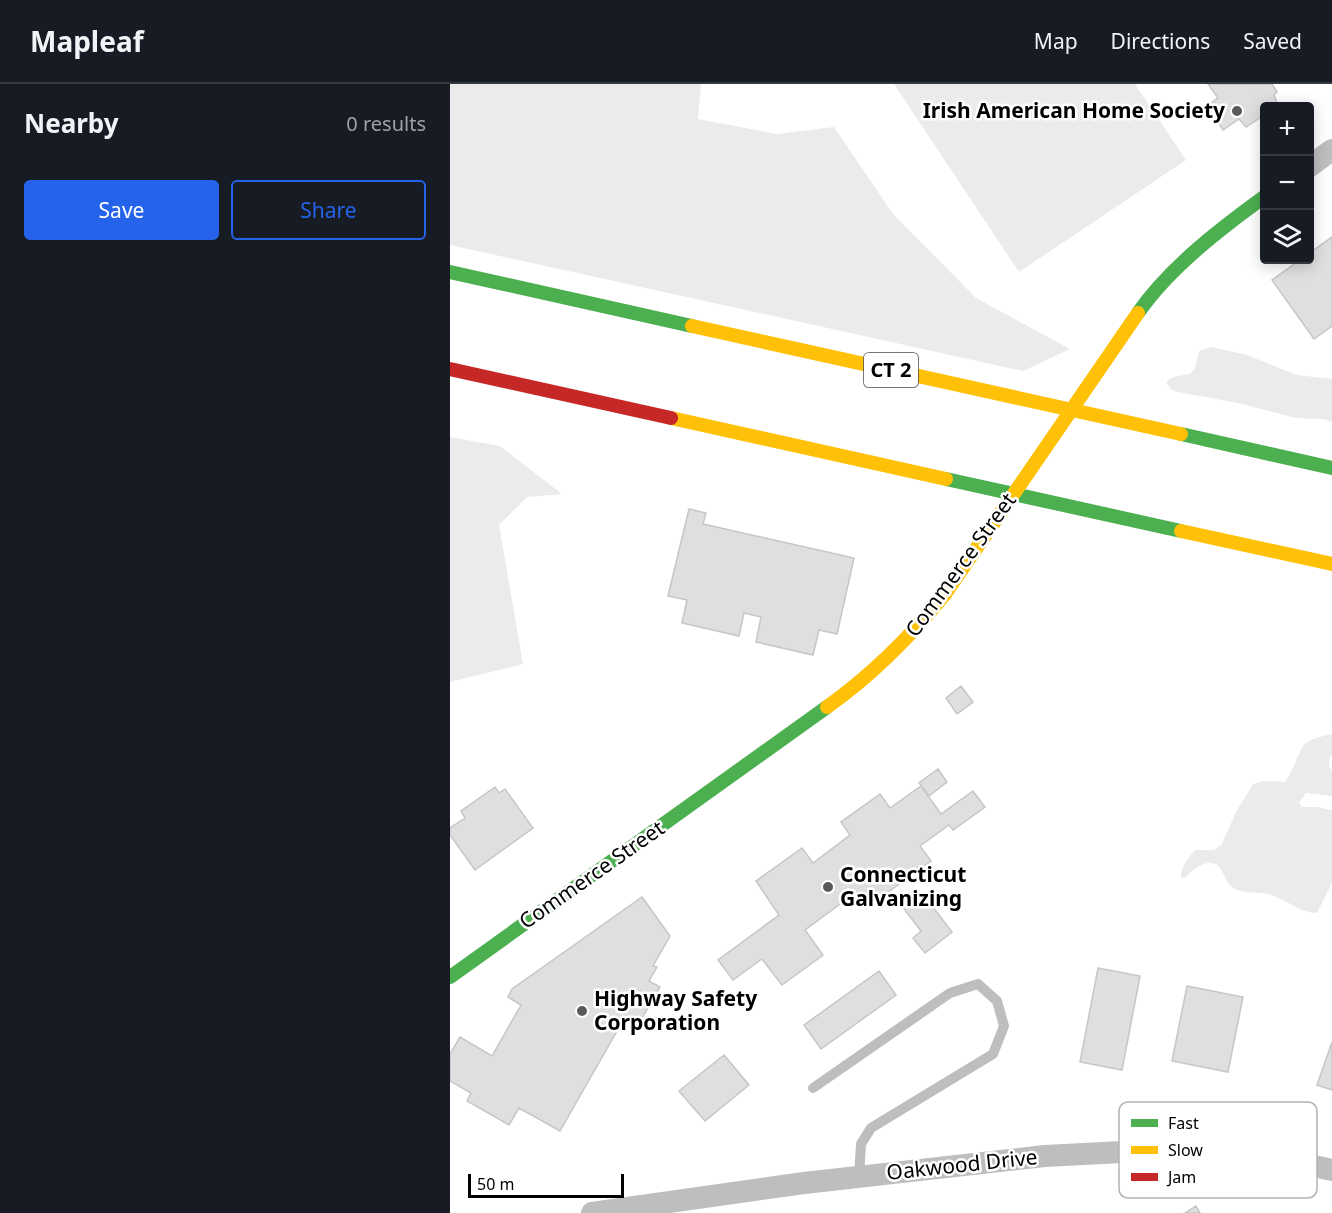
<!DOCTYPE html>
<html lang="en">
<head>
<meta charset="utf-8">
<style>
  body { margin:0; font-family:"Noto Sans",sans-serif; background:#20242c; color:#f1f3f6 }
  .controls { position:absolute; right:18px; top:18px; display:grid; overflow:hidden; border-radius:6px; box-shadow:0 3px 15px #0003 }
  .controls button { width:54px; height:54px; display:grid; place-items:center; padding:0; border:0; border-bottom:2px solid #363941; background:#171b24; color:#f1f3f6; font:30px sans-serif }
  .scale { position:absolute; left:18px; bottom:15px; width:156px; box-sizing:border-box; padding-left:6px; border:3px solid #000; border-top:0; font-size:16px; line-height:21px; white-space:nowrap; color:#000; -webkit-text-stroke:4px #fff; paint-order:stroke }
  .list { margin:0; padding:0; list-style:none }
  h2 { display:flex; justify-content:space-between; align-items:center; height:78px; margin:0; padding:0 24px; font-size:26px }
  h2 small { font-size:20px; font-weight:400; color:#9ea1a6 }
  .actions { display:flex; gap:12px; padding:18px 24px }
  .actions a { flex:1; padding:14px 0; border:2px solid #2563eb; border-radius:6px; text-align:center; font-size:21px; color:#2563eb }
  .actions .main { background:#2563eb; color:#fff }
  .icon { flex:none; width:33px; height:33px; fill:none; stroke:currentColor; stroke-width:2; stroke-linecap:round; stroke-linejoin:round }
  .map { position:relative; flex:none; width:882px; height:1129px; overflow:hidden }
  header { display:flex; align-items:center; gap:36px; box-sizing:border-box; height:84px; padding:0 30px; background:#171b24; border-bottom:2px solid #363941 }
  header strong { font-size:28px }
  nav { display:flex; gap:33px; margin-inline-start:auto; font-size:21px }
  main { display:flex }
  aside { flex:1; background:#171b24 }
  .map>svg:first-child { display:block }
  .green { fill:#ebebeb }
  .building { fill:#dfdfdf; stroke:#c6c6c6; stroke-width:1.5 }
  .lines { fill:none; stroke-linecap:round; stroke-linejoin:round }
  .lane { stroke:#bebebe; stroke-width:10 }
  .street { stroke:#bebebe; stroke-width:22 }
  .fast { stroke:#4caf50; stroke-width:14 }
  .slow { stroke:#ffc107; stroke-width:14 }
  .jam { stroke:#c62828; stroke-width:14 }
  .poi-dot { fill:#595959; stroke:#fff; stroke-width:2 }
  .labels { text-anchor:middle; stroke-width:5; stroke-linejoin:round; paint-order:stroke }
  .shield { fill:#fff; stroke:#4c4c4c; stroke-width:1.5 }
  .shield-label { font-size:20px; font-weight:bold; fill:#000 }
  .poi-label { font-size:21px; font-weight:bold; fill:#000; stroke:#fff; text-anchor:start }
  .street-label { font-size:21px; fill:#000; stroke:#fff }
  .key { fill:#fff; stroke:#b2b2b2; stroke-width:1.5 }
  .key-label { font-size:16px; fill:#000 }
</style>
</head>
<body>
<header>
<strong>Mapleaf</strong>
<nav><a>Map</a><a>Directions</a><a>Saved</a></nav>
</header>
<main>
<aside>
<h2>Nearby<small>0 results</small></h2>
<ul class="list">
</ul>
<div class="actions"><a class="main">Save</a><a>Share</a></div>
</aside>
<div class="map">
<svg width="882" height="1129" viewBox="0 0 882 1129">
  <rect width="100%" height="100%" fill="#fff"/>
  <path class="green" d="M0,0h251l-3,35 79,15 57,-7 59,87 83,84 94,51 -47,22 -573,-126z
    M444,0h241l51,76 -167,112z
    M761,263l36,8 50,20 35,4v43l-9,-3 -27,-1 -58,-15 -65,-12 -7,-8c4,-8 16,-7 24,-9l5,-6 4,-17z
    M0,353l50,9 62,48 -35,3 -28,28 24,139 -73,18z
    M882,650v21l-3,3v9l3,3v26l-26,-3 -7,10 3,4h14l16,3v73l-15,30c-16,0 -29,-12 -43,-17 -12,-5 -26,-2 -37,-6 -11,-4 -11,-14 -17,-22 -10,-13 -27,1 -35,10h-4c-1,-11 7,-19 14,-28h19l8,-6 14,-32 17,-28 10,-3 22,1c8,-10 13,-31 20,-38 7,-6 19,-8 27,-10z"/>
  <path class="building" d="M758,0h64l5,8 -3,3 4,10 -14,1v9l-18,12 -7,-8 -16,11 -16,-24 11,-8z
    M882,153v89l-18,13 -42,-59 28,-20h10v-7z
    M239,425l17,4 -3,11 151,34 -17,76 -18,-4 -6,25 -57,-13 5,-25 -17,-4 -5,23 -57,-13 5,-23 -19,-4z
    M511,602l12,16 -16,12 -11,-16z
    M488,685l9,13 -18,14 -10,-13z
    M471,702l20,28 32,-23 12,16 -32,23 -4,-5 -29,21 11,15 -65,47 -11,-15 -50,37 18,25 -41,30 -20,-26 -29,21 -15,-20 61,-45 -23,-34 46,-33 11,15 37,-28 -9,-13 39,-28 10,14z
    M45,703l4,6 6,-4 28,39 -58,42 -25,-35v-7l15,-10 -4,-7z
    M473,810l29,38 -27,21 -12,-15 8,-7 -17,-22z
    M192,813l28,39 -17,30 4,1 -8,14 11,6 -22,38 -13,-8 -65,114 -41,-23 -10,17 -42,-24 4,-8 -21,-12v-27l10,-17 32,19 29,-51 -13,-8 4,-8z
    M648,884l42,8 -18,94 -42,-8z
    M429,887l17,24 -75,54 -17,-24z
    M737,902l56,11 -15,75 -56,-11z
    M882,958v48l-15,-5z
    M274,971l25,30 -44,36 -26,-30z
    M746,1122l4,7h-15z"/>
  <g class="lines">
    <path class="lane" d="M363,1004l137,-95 28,-9 19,17 7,25 -11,28 -122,74 -10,16 -2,33"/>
    <path class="street" d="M860,82l22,-16
      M142,1129l212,-30 241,-27 154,-8 70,8 63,14"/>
    <path class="fast" d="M0,188l242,54
      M688,229c31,-45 82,-84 126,-116
      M731,350l151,34
      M496,395l235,52
      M0,893l377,-270"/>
    <path class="slow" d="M242,242l489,108
      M221,334l275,61
      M731,447l151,33
      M377,623c45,-32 83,-70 118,-113l193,-281"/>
    <path class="jam" d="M0,285l221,49"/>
  </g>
  <g class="poi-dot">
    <circle cx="787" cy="27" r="6"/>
    <circle cx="378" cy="803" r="6"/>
    <circle cx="132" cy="927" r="6"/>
  </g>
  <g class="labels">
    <rect class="shield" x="414" y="269" width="54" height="34" rx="4.5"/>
    <g class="shield-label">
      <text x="441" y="293">CT 2</text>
    </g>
    <g class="poi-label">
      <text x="775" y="34" text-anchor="end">Irish American Home Society</text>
      <text x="390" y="798">Connecticut<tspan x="390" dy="24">Galvanizing</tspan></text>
      <text x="144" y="922">Highway Safety<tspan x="144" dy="24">Corporation</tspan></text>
    </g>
    <g class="street-label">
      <text transform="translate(511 481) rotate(-54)" y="7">Commerce Street</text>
      <text transform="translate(142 791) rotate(-35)" y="7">Commerce Street</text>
      <text transform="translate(512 1081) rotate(-6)" y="7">Oakwood Drive</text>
    </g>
  </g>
  <rect x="669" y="1018" width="198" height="96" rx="9" class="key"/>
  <rect x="681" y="1035" width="27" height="8" fill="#4caf50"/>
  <rect x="681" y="1062" width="27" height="8" fill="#ffc107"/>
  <rect x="681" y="1089" width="27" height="8" fill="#c62828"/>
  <g class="key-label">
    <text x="718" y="1045">Fast</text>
    <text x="718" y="1072">Slow</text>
    <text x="718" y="1099">Jam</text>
  </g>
</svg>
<div class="controls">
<button>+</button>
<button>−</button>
<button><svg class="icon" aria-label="layers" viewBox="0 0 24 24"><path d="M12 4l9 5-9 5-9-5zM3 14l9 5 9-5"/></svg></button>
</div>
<div class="scale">50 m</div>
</div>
</main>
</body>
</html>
